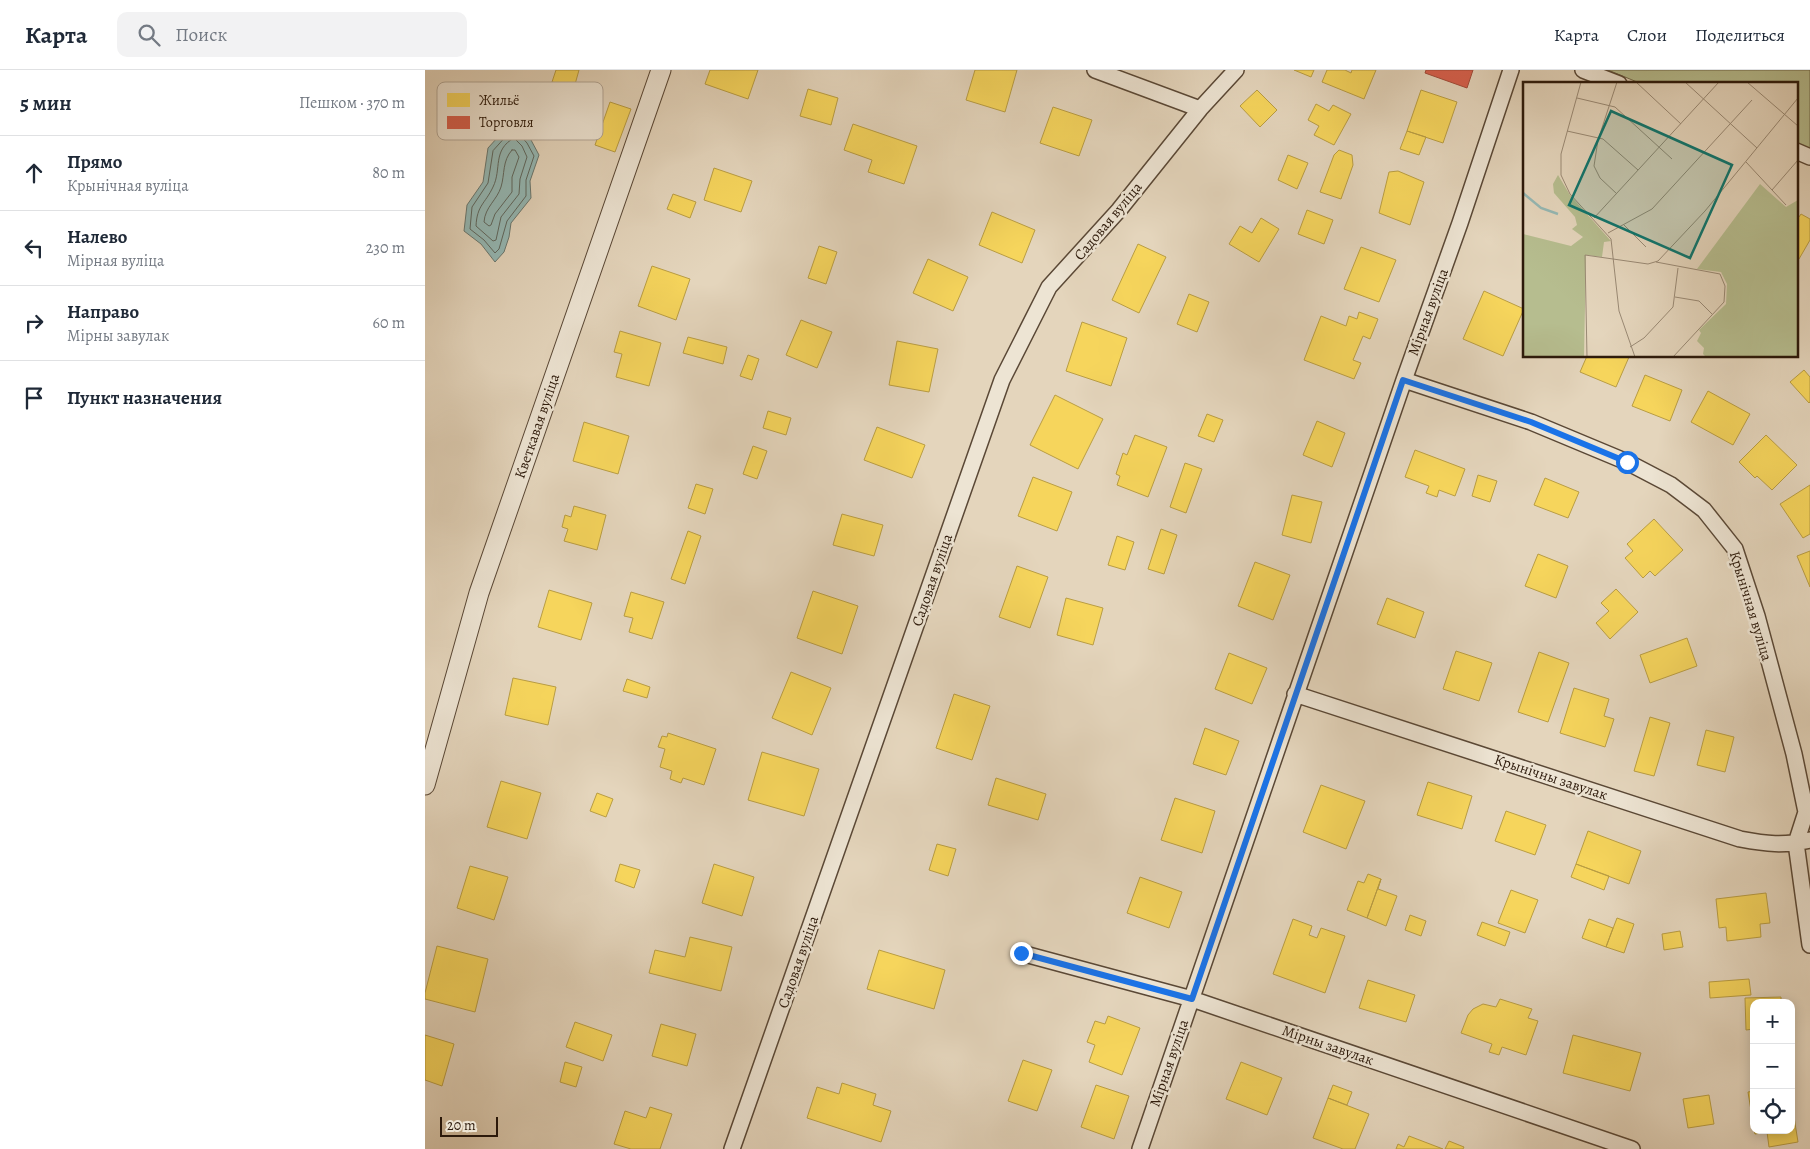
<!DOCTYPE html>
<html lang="ru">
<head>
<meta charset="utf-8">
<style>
  body { margin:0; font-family:Alegreya,serif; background:#f2f2f3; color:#1f2937 }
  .controls { position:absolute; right:15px; bottom:15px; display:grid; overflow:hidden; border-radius:10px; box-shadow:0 2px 12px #0003 }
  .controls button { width:45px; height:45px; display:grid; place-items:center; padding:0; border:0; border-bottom:1px solid #e0e1e3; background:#fff; color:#1f2937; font:25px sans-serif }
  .scale { position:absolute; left:15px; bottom:12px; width:58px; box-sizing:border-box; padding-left:5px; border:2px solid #2c190a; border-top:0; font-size:14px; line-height:18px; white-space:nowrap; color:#2c190a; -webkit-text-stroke:4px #ede4d3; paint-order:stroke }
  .stop { position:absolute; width:15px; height:15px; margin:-11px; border:4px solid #1a73e8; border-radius:50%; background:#fff }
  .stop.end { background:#1a73e8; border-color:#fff; box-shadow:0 1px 5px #0008 }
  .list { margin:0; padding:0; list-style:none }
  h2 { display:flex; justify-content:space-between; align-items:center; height:65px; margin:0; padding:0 20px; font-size:21px }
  h2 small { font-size:16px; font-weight:400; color:#747a83 }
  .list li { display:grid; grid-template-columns:32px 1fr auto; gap:15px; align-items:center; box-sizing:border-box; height:75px; padding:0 20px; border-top:1px solid #e0e1e3 }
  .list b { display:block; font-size:19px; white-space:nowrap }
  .list p { margin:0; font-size:16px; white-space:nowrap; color:#747a83 }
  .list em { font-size:16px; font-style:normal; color:#747a83 }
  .icon { flex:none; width:28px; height:28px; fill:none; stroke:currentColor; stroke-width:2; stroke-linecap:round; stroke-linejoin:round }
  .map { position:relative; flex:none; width:1385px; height:1079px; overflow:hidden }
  header { display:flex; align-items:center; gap:30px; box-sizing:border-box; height:70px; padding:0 25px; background:#fff; border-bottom:1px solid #e0e1e3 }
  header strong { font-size:24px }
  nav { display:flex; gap:28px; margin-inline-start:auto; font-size:18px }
  .search { width:350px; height:45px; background:#f2f2f3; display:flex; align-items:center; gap:12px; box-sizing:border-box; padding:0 18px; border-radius:10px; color:#747a83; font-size:19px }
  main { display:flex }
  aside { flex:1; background:#fff }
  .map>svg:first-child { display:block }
  .green { fill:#b6bd8f; stroke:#716b4c }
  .water { fill:#95b8b4; stroke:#6b7870 }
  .homes { fill:#f6d55c; stroke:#b99d43 }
  .shops { fill:#d6604d; stroke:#a34b39 }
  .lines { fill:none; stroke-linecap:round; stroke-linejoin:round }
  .shore { stroke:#60685f; stroke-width:1 }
  .minor-casing { stroke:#5a4836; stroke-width:18 }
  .tertiary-casing { stroke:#5a4836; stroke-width:21 }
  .minor { stroke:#ede4d3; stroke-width:15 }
  .tertiary { stroke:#ede4d3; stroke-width:19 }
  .route { stroke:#1a73e8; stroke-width:6 }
  .labels { text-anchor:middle; stroke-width:5; stroke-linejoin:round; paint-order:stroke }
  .street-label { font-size:15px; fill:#2c190a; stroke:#ede4d3 }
  .inset-river { fill:none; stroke:#95b8b4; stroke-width:2.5 }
  .inset-road { fill:none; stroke:#9a8a75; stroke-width:1 }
  .view { fill:#0f766e; fill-opacity:0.15; stroke:#0f766e; stroke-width:2.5 }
  .inset-edge { fill:none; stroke:#2c190a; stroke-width:2.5 }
  .key { fill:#ede4d3; stroke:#b3a797; stroke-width:1 }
  .key-label { font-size:14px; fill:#2c190a }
</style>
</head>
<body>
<header>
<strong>Карта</strong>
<div class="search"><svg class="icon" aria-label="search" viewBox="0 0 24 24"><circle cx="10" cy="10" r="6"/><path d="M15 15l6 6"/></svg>Поиск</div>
<nav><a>Карта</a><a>Слои</a><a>Поделиться</a></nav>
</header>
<main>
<aside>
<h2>5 мин<small>Пешком · 370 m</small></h2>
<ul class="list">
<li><svg class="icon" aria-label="ahead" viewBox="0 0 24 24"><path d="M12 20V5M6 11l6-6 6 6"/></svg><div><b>Прямо</b><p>Крынічная вуліца</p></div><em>80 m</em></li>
<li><svg class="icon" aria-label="left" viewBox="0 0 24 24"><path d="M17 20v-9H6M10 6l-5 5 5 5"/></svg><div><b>Налево</b><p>Мірная вуліца</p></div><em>230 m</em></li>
<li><svg class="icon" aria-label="right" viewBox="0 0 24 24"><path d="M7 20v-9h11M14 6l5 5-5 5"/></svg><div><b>Направо</b><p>Мірны завулак</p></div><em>60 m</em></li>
<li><svg class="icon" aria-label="arrive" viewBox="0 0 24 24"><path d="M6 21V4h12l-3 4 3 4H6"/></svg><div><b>Пункт назначения</b></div></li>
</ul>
</aside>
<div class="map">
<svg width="1385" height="1079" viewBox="0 0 1385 1079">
  <rect width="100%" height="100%" fill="#e4d5bc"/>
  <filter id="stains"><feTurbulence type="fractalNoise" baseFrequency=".004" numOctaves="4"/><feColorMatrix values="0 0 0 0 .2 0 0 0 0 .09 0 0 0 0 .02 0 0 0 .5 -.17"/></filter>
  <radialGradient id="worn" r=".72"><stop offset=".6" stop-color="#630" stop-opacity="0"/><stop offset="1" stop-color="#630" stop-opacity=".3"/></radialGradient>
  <path class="green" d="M1183,0h202v82l-14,-6v-62h-154z"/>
  <path class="water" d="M90,52l16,18 8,15 -9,26 1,17 -20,25 -2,14 -5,15 -9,10 -14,-18 -17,-13 3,-26 16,-23 5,-34 19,-21z"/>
  <path class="homes" d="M131,0h23l-5,18 -22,-6z
    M285,0h48l-10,29 -43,-15z
    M550,0h42l-12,42 -39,-12z
    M869,0h20l-3,7z
    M902,0h18l6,3 1,-3h24l-12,29 -42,-17z
    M383,19l30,9 -7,27 -31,-9z
    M832,20l20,20 -17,17 -20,-21z
    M996,20l36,12 -14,41 -36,-12z
    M185,32l21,7 -16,43 -20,-7z
    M891,34l13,7 4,-6 18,9 -17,31 -20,-10 5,-9 -11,-6z
    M628,37l39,13 -13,36 -39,-13z
    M428,54l64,22 -13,38 -36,-12 4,-12 -28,-10z
    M982,61l19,6 -7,18 -19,-6z
    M914,80l13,5 1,10 -12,34 -21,-7 14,-37z
    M863,85l20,8 -11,26 -19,-9z
    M289,98l38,13 -11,31 -37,-12z
    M973,101l26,11 -14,43 -31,-12 10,-41z
    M248,124l23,8 -6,16 -23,-9z
    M882,140l26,10 -9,24 -26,-10z
    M567,142l43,18 -13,33 -43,-18z
    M1376,144l9,5v21l-11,19 -3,-1v-43l3,2z
    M836,148l18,11 -20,33 -30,-18 11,-18 12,7z
    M713,174l28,13 -27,56 -27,-13z
    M394,176l18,6 -11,32 -18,-6z
    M936,177l35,13 -17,42 -35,-13z
    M503,189l40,18 -15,34 -40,-18z
    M227,196l38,13 -14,41 -38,-14z
    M1059,221l40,18 -21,47 -40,-17z
    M764,224l20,8 -12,30 -20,-8z
    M934,242l19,7 -8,20 -7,-3 -10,24 8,3 -7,16 -50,-19 17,-44 25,10 3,-10 8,3z
    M376,250l31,12 -15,36 -31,-13z
    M657,252l45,16 -16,48 -45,-15z
    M195,261l41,12 -12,43 -33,-9 6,-23 -8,-2z
    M263,267l39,10 -4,17 -40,-11z
    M472,271l41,8 -9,43 -40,-7z
    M323,285l11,4 -7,21 -12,-4z
    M1162,286l42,1 -13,30 -36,-15z
    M1379,300l6,7v25l-1,1 -19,-21z
    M1220,305l37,15 -12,31 -38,-15z
    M1283,321l42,23 -17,31 -42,-23z
    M630,325l48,24 -25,50 -48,-24z
    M343,341l23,7 -5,17 -23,-7z
    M782,344l16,6 -9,22 -16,-6z
    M892,351l28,12 -13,34 -29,-12z
    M159,352l45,14 -11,38 -45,-13z
    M452,357l48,18 -13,33 -48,-18z
    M710,365l32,12 -19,50 -31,-12 3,-9 -4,-2 7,-21 4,2z
    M1341,365l31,30 -25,25 -15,-14 -2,2 -16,-16z
    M328,376l14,5 -10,28 -14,-5z
    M990,380l50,19 -10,27 -16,-6 -2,7 -11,-4 3,-7 -24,-9z
    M760,393l17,6 -16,44 -16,-6z
    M1053,405l19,6 -7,21 -18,-6z
    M608,407l39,15 -15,39 -39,-15z
    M1120,408l34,14 -11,26 -34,-13z
    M271,414l17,5 -8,25 -17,-6z
    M1385,415v49l-7,4 -23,-34z
    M867,425l30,7 -11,41 -29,-8z
    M149,436l32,9 -9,35 -33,-9 4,-12 -6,-2 3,-12 6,2z
    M417,444l41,11 -9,31 -41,-11z
    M1229,449l29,31 -28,26 -5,-5 -7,7 -18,-20 8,-7 -6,-7z
    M736,459l16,6 -13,39 -16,-5z
    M263,461l13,5 -16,48 -14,-5z
    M692,466l17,6 -9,28 -17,-5z
    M1385,481v36l-13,-31z
    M1113,484l30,12 -12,32 -31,-12z
    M830,492l35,13 -17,45 -35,-14z
    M592,496l31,11 -18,51 -31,-11z
    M1191,519l22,23 -28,27 -14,-16 13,-12 -8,-8z
    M124,520l43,13 -11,37 -43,-13z
    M388,521l45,15 -16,48 -45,-16z
    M206,522l33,10 -12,37 -23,-7 4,-14 -9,-2z
    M641,528l37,10 -10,37 -36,-10z
    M962,528l37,14 -9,26 -38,-14z
    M1262,568l10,28 -47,17 -10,-28z
    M1031,581l36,12 -13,38 -36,-12z
    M1114,582l30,11 -21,59 -30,-10z
    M804,583l38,15 -15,36 -37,-15z
    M366,602l40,16 -19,47 -40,-17z
    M88,608l43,9 -8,38 -43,-10z
    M202,609l23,8 -3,11 -24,-7z
    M1149,618l35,11 -5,17 10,3 -9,28 -45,-14z
    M529,624l36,12 -18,54 -36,-12z
    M1225,647l20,6 -16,53 -20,-5z
    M780,658l34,13 -13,34 -33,-11z
    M1281,660l28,7 -9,35 -28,-7z
    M243,663l48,16 -12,36 -21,-7 -2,5 -11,-4 2,-8 -12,-4 5,-18 -7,-2 4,-11 5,1z
    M337,682l57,17 -15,47 -56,-16z
    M571,708l50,16 -8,26 -50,-15z
    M76,711l40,12 -14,46 -40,-12z
    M1003,712l44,14 -10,33 -45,-14z
    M896,715l44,16 -19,48 -43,-17z
    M172,723l16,6 -7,18 -16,-6z
    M750,728l40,13 -13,42 -41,-13z
    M1081,741l40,14 -11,30 -40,-14z
    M1163,761l53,20 -12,33 -53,-20z
    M512,774l19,5 -8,27 -19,-6z
    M195,794l20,6 -6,18 -19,-7z
    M289,794l40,13 -12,39 -40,-13z
    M1151,794l33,12 -5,14 -33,-13z
    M45,796l38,11 -14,43 -37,-12z
    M943,804l13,5 -14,39 -20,-8 11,-29 6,2z
    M715,807l42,15 -13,36 -42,-15z
    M956,809l-3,10 19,7 -11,30 -19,-8z
    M1086,820l27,10 -13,33 -27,-10z
    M1341,823l4,30 -10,1 1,13 -34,4 -1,-14 -7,1 -3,-29z
    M985,845l16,6 -5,15 -16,-6z
    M1192,848l17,6 -10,29 -18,-6z
    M868,849l19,7 -3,9 8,3 4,-10 24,8 -20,57 -52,-19z
    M1164,849l24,9 -7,19 -24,-9z
    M1057,852l28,10 -5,14 -28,-11z
    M1255,861l3,16 -19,3 -2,-16z
    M265,867l42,10 -11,44 -72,-18 6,-23 30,7z
    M12,876l51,13 -13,53 -50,-13v-6z
    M454,880l66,20 -11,39 -67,-20z
    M1324,909l2,16 -41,3 -1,-16z
    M943,910l47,15 -9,27 -47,-14z
    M1356,927v6h-27v26l-8,1 -1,-32z
    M1075,929l32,10 -4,9 10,3 -12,34 -24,-8 -3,8 -10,-3 3,-8 -31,-11 7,-18 5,-6 10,-5 13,3z
    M683,946l32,12 -18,47 -33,-13 6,-17 -8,-3 8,-21 10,3z
    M150,952l37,13 -9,26 -37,-14z
    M236,954l35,10 -9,32 -35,-10z
    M0,965l29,9 -12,42 -17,-6z
    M1148,965l68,18 -11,38 -67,-18z
    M598,990l29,10 -15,41 -29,-10z
    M140,992l17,5 -6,20 -16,-5z
    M816,992l41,16 -15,37 -41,-16z
    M417,1013l34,11 -3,11 18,6 -10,31 -74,-24 10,-31 22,7z
    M671,1015l33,11 -15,43 -33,-12z
    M908,1015l19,7 -5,13 -19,-7z
    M1329,1021v38l-6,-37z
    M1284,1025l5,29 -26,4 -5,-29z
    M903,1028l41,16 -14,35h-12l-30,-11z
    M1366,1028l7,44 -29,5 -2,-15 -12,2 -1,-4h37z
    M225,1037l22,7 -12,35h-29l-17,-5 11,-33 21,7z
    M984,1066l34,13h-47l2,-5 6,3z
    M1024,1071l15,6 -1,2h-18z"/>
  <path class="shops" d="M1001,0h47l-6,18 -42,-15z"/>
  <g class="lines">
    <path class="shore" d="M88,59l2,1 12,13 7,13 -8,24v16l-19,25 -8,28 -4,4 -11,-13 -14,-11 2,-22 16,-24 5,-32z
      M89,68l8,8 5,11 -7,22 -1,15 -18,23 -5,23 -3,1 -17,-15c1,-21 9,-22 17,-39 9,-18 -1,-37 21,-49z
      M87,80h3l4,7 -7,20v15l-17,22 -4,11 -2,1 -5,-4c1,-15 13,-22 17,-35 4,-13 1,-26 11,-37z"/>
    <g class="minor-casing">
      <path id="minor" d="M670,0l105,39
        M1158,0l36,14
        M1371,81l14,6
        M979,310l127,42 96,40 44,23 33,25 31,39 22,67 37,138 12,58 -10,31 14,102
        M870,624l445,145c27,5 43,7 70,1
        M596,883l171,46 440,150
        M307,1079l270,-769 47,-93 70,-77 81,-101 36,-39
        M715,1079l264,-769 56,-157 51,-153"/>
    </g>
    <g class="tertiary-casing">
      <path id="tertiary" d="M0,715l54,-192 182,-523"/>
    </g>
    <use href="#minor" class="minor"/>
    <use href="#tertiary" class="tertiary"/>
  </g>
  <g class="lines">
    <path class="route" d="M596,883l171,46 211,-619 128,42 96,40"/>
  </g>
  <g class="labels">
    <g class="street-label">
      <text transform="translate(683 151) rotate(-50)" y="5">Садовая вуліца</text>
      <text transform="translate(1003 242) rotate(-70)" y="5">Мірная вуліца</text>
      <text transform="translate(112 356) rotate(-71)" y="5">Кветкавая вуліца</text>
      <text transform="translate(507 510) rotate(-71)" y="5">Садовая вуліца</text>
      <text transform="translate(1326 536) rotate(73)" y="5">Крынічная вуліца</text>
      <text transform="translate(1126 707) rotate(18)" y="5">Крынічны завулак</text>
      <text transform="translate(373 892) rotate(-71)" y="5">Садовая вуліца</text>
      <text transform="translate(903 975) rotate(19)" y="5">Мірны завулак</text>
      <text transform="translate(744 993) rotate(-71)" y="5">Мірная вуліца</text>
    </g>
  </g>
  <g transform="translate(1098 12)">
    <rect width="275" height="275" fill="#e4d5bc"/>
    <path d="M35,93l12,20 41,46 -7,1 -2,15 -16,-2 -2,102h-61v-123l48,12 12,-9 -11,-8 5,-4 -2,-8 -21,-24 -1,-9zM237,102l26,23 12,-7v157h-92l-3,-3 1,-6 -7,-7 4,-8 -2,-3 27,-26 1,-20 -6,-12 -24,-3z" fill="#b6bd8f"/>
    <path class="inset-river" d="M0,111l18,15 17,6"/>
    <path class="inset-road" d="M58,0l-20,72v21l9,19 41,45 8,72 16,46M113,0l45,42M162,0l72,66M224,0l51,44M54,16l38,9 57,52M44,49l36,8 35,31M223,80l26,28 26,-30M249,108l14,15M94,112l-17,-16 -6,-12 4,-26 19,-58M71,136l125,-136M101,143l22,22M85,151l44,-24 100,-109M133,180l64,12 5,12 -1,16 -51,55M152,215l24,4 13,13M107,265l14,-9 29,-31 5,-39M64,275l-2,-102 63,9 10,-3 47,-50 93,-113"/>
    <path class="view" d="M88,29l121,54 -42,93 -121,-53z"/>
    <rect width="275" height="275" class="inset-edge"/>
  </g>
  <rect x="12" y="12" width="166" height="58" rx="8" class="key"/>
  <rect x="22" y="23" width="23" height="14" fill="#f6d55c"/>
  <rect x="22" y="46" width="23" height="13" fill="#d6604d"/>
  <g class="key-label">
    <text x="54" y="35">Жильё</text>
    <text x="54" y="57">Торговля</text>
  </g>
  <rect width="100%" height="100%" filter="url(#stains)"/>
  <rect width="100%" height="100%" fill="url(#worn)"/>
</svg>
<div class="controls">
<button>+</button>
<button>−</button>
<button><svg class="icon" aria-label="locate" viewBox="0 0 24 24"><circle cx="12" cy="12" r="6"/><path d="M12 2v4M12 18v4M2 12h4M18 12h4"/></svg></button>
</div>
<div class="scale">20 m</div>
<div class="stop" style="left:1202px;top:392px"></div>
<div class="stop end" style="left:596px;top:883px"></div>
</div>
</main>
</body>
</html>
